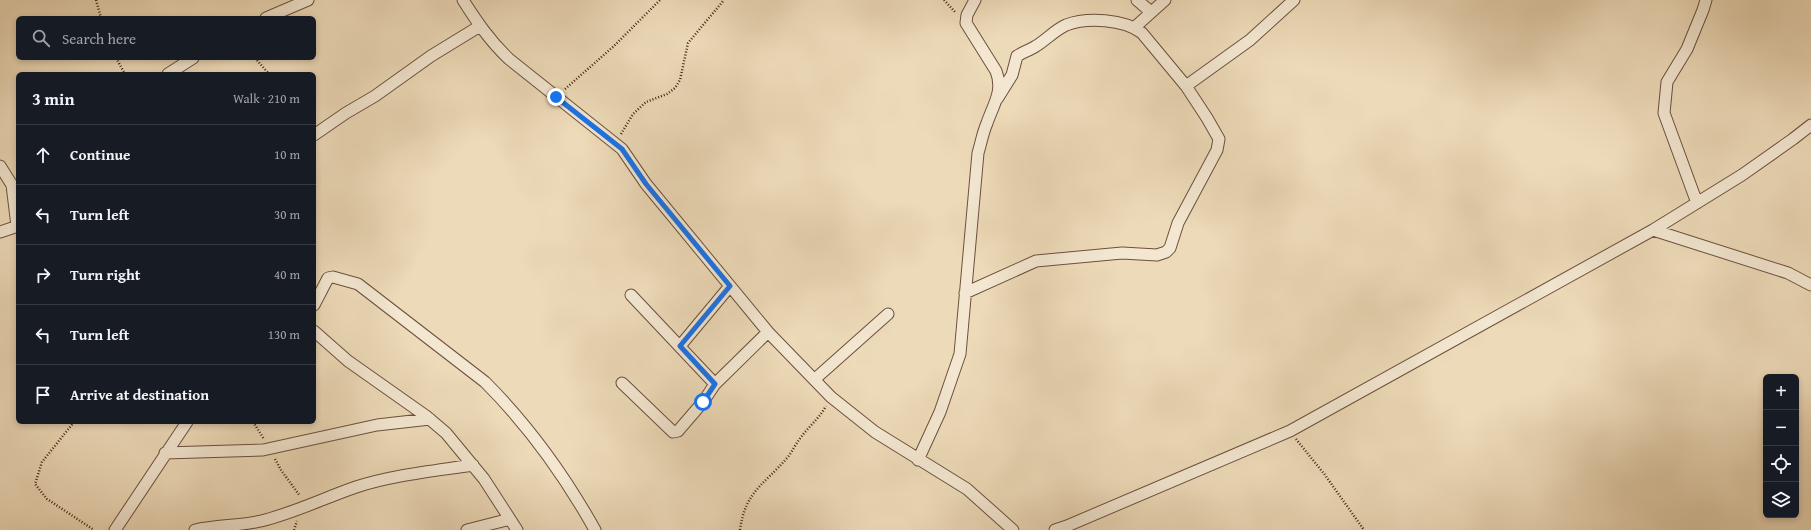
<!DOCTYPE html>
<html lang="en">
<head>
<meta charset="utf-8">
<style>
  body { margin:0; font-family:"Gentium Book Plus",serif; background:#20242c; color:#f1f3f6 }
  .controls { position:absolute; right:12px; bottom:12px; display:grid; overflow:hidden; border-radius:6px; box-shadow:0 2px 6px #0003 }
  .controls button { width:36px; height:36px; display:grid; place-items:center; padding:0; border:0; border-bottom:1px solid #363941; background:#171b24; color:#f1f3f6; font:20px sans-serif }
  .stop { position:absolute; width:12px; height:12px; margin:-9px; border:3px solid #1a73e8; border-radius:50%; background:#fff }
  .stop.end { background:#1a73e8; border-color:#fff; box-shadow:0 1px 4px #0008 }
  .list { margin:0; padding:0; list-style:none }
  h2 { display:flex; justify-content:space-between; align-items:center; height:52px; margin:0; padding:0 16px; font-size:17px }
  h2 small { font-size:13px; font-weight:400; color:#9ea1a6 }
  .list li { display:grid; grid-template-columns:26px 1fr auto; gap:12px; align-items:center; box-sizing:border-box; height:60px; padding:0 16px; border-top:1px solid #363941 }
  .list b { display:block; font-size:15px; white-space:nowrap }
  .list em { font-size:13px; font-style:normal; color:#9ea1a6 }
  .icon { flex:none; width:22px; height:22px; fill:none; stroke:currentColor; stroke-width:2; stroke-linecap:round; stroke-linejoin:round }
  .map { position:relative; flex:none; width:1811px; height:530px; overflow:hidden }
  .search { position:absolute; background:#171b24; box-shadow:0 2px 6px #0003; left:16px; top:16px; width:300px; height:44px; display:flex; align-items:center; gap:10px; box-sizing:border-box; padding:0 14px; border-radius:6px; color:#9ea1a6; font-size:15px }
  .panel { position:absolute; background:#171b24; box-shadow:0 2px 6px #0003; left:16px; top:72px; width:300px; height:352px; border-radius:6px }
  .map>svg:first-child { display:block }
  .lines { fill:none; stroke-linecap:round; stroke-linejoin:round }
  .minor-casing { stroke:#6d4f3e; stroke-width:13 }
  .path { stroke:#422115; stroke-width:2.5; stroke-dasharray:1 2; stroke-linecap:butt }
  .minor { stroke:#f3e7d1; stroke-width:11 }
  .route { stroke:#1a73e8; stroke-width:5 }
</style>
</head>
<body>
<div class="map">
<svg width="1811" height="530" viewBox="0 0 1811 530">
  <rect width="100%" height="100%" fill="#eddab8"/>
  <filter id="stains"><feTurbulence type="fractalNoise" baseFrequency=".005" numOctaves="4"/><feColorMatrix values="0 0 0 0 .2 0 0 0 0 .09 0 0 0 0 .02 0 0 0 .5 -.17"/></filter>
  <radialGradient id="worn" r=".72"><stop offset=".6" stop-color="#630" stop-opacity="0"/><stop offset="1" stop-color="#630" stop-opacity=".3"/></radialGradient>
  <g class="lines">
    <g class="minor-casing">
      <path id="minor" d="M463,0c14,22 27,41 46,59l113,90 24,35 122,148 63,65 44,35 92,57 46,41
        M1137,0l14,12
        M266,18l42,-18
        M1135,27l30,-27
        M168,74l25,-16
        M1186,86l64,-46 44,-40
        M314,135l32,-22 29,-17 56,-40 49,-30
        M0,166l12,19 5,41
        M1697,203l-33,-90 3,-31 20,-33 16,-39 3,-10
        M1653,230l135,43 23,12
        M0,232l18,-6
        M965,293l71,-32 86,-8 35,2 9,-3 4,-4 8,-25 39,-73 2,-11 -12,-21 -21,-32 -44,-53c-18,-14 -55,-16 -76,-8 -11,5 -20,15 -30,21 -6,4 -13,6 -19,10l-5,19 -15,24
        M631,295l84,89
        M314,305l14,-27 5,-1 25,7 127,98c42,42 81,96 110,148
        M314,331l34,30 78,55 20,17 38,46 33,51
        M680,346l50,-60
        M815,379l73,-65
        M622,383l51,49 5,-1 25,-29 12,-18 53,-52
        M165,453l98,-3 114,-25 53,-6
        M918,460l22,-48 20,-58 18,-201c3,-10 5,-21 9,-30 6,-18 17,-32 9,-52l-30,-48 1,-8 8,-15
        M115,530l72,-108
        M195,530c22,-5 44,-4 66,-9 33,-8 63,-23 95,-34 37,-12 78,-16 117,-22
        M467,530l43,-11
        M1055,530l12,-4 223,-95 363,-201 89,-55 51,-36 18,-14"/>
    </g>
    <path class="path" d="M96,0l5,18
      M944,0l12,13
      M116,58l9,16
      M255,58l14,16
      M565,89l49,-43 46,-46
      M621,134l12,-20 13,-12 21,-8 8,-6 5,-8 8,-37 36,-43
      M74,422l-32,40 -7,22 12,15 47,31
      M253,422l11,17
      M1296,439l29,36 39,55
      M275,459l6,11 19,26
      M294,530l3,-9
      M740,530c5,-39 25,-46 47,-72 5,-6 8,-13 12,-18 8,-12 20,-21 27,-34"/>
    <use href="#minor" class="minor"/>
  </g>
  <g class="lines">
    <path class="route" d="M556,97l66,52 24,35 84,102 -50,60 35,38 -12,18"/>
  </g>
  <rect width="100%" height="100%" filter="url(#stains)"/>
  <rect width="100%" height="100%" fill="url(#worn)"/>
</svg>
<div class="controls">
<button>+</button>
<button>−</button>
<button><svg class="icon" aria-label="locate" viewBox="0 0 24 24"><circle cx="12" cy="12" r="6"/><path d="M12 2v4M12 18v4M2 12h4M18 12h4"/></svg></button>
<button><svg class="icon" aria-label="layers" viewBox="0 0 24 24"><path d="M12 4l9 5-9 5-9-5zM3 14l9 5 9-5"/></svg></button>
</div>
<div class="stop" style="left:703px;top:402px"></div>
<div class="stop end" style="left:556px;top:97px"></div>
<div class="search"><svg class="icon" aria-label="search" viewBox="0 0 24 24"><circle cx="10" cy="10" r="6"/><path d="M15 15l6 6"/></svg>Search here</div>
<section class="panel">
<h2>3 min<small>Walk · 210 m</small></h2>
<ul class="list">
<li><svg class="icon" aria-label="ahead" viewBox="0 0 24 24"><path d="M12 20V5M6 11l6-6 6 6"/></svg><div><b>Continue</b></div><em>10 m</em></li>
<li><svg class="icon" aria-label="left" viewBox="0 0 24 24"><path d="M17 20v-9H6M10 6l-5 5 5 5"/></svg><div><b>Turn left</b></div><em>30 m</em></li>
<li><svg class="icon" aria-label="right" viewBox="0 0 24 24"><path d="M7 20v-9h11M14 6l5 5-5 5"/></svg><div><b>Turn right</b></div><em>40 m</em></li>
<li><svg class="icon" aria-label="left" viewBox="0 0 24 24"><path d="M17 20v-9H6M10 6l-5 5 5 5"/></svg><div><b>Turn left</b></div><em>130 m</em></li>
<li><svg class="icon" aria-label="arrive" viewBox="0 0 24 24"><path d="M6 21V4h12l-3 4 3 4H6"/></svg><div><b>Arrive at destination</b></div></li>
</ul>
</section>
</div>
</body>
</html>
